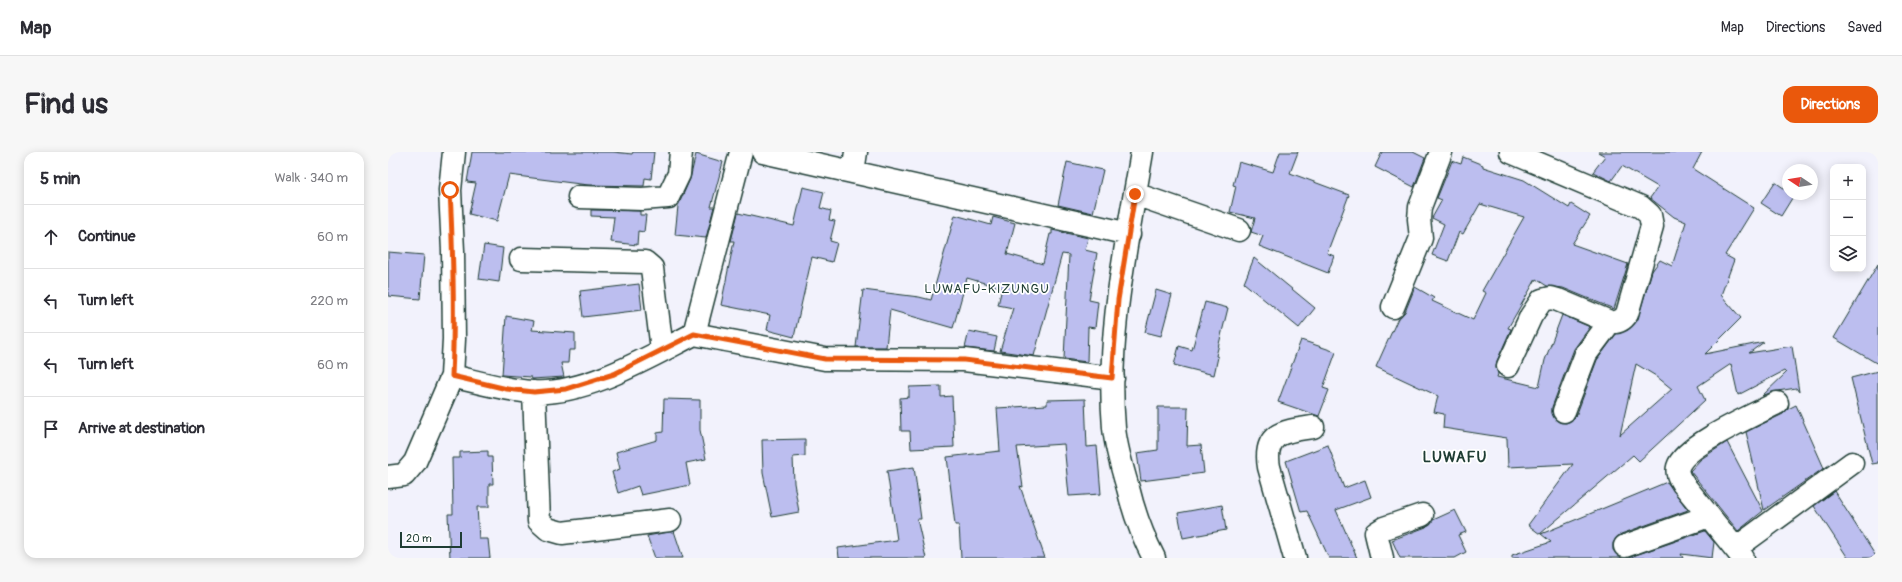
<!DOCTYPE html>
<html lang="en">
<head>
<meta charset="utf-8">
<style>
  body { margin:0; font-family:Pangolin,sans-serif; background:#f7f7f7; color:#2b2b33 }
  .controls { position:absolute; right:12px; top:12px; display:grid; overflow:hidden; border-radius:8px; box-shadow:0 2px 10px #0003 }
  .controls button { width:36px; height:36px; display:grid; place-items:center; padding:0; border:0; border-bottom:1px solid #e1e1e2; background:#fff; color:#2b2b33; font:20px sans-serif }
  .compass { position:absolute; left:1394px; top:12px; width:36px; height:36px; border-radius:50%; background:#fff; box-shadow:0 2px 10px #0003; rotate:282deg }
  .scale { position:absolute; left:12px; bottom:10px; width:62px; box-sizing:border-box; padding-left:4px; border:2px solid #1f3d34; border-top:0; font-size:11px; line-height:14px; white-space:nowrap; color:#1f3d34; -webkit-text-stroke:3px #fff; paint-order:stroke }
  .stop { position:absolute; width:12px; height:12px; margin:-9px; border:3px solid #ea580c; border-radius:50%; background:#fff }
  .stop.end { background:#ea580c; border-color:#fff; box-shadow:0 1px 4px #0008 }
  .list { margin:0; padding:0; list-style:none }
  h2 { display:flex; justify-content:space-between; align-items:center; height:52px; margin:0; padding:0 16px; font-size:17px }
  h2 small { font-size:13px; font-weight:400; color:#7c7c81 }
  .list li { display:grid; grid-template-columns:26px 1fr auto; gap:12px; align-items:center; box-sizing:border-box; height:64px; padding:0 16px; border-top:1px solid #e1e1e2 }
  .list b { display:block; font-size:15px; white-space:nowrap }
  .list em { font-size:13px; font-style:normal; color:#7c7c81 }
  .icon { flex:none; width:22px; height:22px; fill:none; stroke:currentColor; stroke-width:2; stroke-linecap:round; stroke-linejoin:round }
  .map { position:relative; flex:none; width:1490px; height:406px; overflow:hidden; border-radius:12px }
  header { display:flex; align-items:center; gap:24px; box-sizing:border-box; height:56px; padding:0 20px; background:#fff; border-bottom:1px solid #e1e1e2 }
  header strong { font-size:19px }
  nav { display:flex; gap:22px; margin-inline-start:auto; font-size:14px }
  .intro { display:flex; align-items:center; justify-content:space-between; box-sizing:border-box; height:96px; padding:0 24px }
  h1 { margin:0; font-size:28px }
  .button { padding:10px 18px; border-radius:12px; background:#ea580c; color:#fff; font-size:14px; font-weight:700 }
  main { display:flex; gap:24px; padding:0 24px }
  aside { flex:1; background:#fff; border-radius:12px; box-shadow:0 2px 10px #0003 }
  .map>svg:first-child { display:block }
  .building { fill:#bcbeef; stroke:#1f3d34; fill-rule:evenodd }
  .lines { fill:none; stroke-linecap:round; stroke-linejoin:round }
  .minor-casing { stroke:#1f3d34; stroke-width:25 }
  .minor { stroke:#fff; stroke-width:22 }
  .route { stroke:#ea580c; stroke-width:5 }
  .labels { text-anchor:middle; stroke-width:3.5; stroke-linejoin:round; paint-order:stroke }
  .quarter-label { font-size:13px; letter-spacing:1px; fill:#1f3d34; stroke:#fff }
  .district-label { font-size:15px; font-weight:bold; letter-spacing:1px; fill:#1f3d34; stroke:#fff }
</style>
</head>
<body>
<header>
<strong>Map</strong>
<nav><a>Map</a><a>Directions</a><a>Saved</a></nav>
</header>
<div class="intro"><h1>Find us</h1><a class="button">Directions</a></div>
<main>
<aside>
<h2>5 min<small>Walk · 340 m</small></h2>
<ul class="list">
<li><svg class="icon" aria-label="ahead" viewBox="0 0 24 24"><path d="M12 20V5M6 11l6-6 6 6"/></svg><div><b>Continue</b></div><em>60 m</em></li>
<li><svg class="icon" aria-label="left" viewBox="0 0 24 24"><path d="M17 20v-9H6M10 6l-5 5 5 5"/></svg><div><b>Turn left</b></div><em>220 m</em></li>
<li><svg class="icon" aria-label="left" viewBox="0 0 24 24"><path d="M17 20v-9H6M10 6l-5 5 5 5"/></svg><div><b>Turn left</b></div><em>60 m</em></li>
<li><svg class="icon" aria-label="arrive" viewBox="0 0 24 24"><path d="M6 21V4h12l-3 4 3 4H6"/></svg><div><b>Arrive at destination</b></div></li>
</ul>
</aside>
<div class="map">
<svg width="1490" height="406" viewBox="0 0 1490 406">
  <rect width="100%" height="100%" fill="#f2f2fc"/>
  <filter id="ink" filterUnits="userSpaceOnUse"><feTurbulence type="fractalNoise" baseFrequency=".025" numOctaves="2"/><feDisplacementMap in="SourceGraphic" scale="8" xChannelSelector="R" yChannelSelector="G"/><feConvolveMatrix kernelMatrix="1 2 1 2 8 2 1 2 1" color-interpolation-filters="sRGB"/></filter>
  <g filter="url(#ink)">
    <path class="building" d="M84,0h141l19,2 1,-2h21l-3,27 -6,-1 -1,8 -56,-1 -79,-10 -12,46 -28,-7 7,-31 -9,-1z
      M892,0h18l-8,21 59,22 -22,58 7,3 -6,17 -69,-27 4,-10 -12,-4 4,-14 -25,-6 6,-26 -3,-1 6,-23 34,10z
      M994,0h31l12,6 -11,29 -39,-20z
      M1210,0h104l-9,17 61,39 -29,47 9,5 -13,35 20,23 -36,36 59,-12 -15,11 43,-7 7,46 -3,-4 -24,4 -10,4 24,-23 -2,-2 -46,24 -7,-31 -33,22 7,14 -66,61 -6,-6 -93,79 -12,-9 45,-61 -65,3 -1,-29 -64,-10 1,-14 -10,-2 4,-16 -62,-29 22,-49 7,-6 10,-25 19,11 -2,3 41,19 13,-27 -4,-2 42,-74 -44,-13 -17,30 -4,-2 -11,29 -16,-6 12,-31 -12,-6 10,-18 -5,-2 15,-37 9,3 2,-7 20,8v2l41,13 45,28 2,-4 19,12 -18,28 56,20 -14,45 -51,-21 -16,-2 -11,-7 -28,49 3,1 -14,32 -1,7 2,6 -1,3 42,10 6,-27 17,-45 28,12 -16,22 -22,58v6l3,6 4,3 7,1 6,-3 4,-4 21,-56 19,-26 12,-4 9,-9 15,-50 8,-11 12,6 14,-44 -12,-5 -24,-19 8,-11 -36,-21 -11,15 -18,-9 12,-16zM1248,212l20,12 16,13 -52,46z
      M308,2l27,8 -12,45h3l-8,31 -31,-3 3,-29 12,-27z
      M679,10l36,8 -10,43 -35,-8z
      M1387,30l13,9v3l6,1 -13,21 -20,-13z
      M415,35l21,5 -4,16 11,3 -2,9 6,1 -5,20 7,2 -5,19 -20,-5 -18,80 -27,-7 3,-15 -49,-10 13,-64h-3l7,-28 56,13z
      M203,58l49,1v4h6l-2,17 -6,-1 -1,14 -26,-3 3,-25 -23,-1z
      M567,63l36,10 2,-8 22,6 -8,31 36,10 7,-30h2v-4l36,8 -3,12 12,3 -8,47 9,2 -3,26 -7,-1 -1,35 -23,-3 5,-104 -7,-1 -28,102 -34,-5 13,-43 -15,-3 4,-17 -35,-10 -14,50 -63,-18 -4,37h-30l7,-57 56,7 12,3z
      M96,93l19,3 -4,34 -20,-3z
      M0,100l36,3 -4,44 -32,-3z
      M866,106l61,50 -16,20 -55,-45z
      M1490,112v100l-44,-26z
      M251,132l3,26 -59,7 -3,-26z
      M768,138l16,5 -11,41 -16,-4z
      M817,150l23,6 -12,48 2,1 -4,18 -40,-10 5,-19 13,4z
      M118,164l28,5 -2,9 43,3v17h-6l-1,13h-7l3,14 -32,2 -1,-2 -29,-2z
      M581,179l28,6 -3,14 -29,-3z
      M913,188l35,12 -13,36 6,2 -10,26 -41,-14z
      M1490,219v92l-6,1 -21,-86z
      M553,234v11l11,-1 2,51 -43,2 -1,-18h-9l-1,-33 9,-1v-10z
      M276,247l36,1v30l6,29 -20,4 4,22 -49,10 -3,-9 -20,7 -6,-21 8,-3 -4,-17 41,-12v-7l6,-1z
      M697,247l2,48 10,-1 4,48 -32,2 -5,-52 -47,3 6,40 -3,-1 25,72h-84l-2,-33h-4l-8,-68 53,-6 -3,-43 50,-3v-5z
      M1408,253l28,63 -60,42 -18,-78 37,-18 5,-5z
      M770,255h30l-1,39 14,-1 3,28 -63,8 -4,-28 21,-3z
      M417,287v17l-12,1 1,26 5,29 -27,5 -9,-44 -1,-33z
      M1339,290l36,69 -25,20 -48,-60 11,-12z
      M940,293l16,43 21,-8 6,17 -35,13 21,48h-28l-22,-47 -6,1 -15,-51z
      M100,299v6h4l1,27h-4v23h-12l2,32h9l2,19h-40l-2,-44h5l-1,-56h8v-6z
      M526,315l7,52h-4l9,39h-87l-1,-10 59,-8 -10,-69z
      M1279,330l21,28 -67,24 -5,4 -3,5v7l4,5 5,3h-110v-3l39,-13 -10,-8z
      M1446,339l43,67h-29l-34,-52z
      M834,353l4,25 -43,8 -5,-25z
      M1067,358l11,22 -8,3 8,17 -11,6h-55l-8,-18 34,-13 7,-7z
      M286,379l9,27h-28l-8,-22z
      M1317,379l9,11 -2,16 -31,-4 2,4h-56z"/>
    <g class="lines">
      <g class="minor-casing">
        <path id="minor" d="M66,0l-4,38 3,61 1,88 -2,37c26,6 53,14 80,16 52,4 117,-35 162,-58l47,-182
          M375,0l366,82
          M754,0c-15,91 -36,183 -28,276 2,20 8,40 14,60 6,25 14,47 26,70
          M465,20l3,-20
          M747,42l104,36
          M191,45l63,2 26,-2 11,-23 2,-22
          M133,107l124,3 7,6 10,82
          M1005,155l28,-69 -2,-19 1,-12 21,-55
          M306,182l131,25 139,1 149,18
          M1120,214l23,-50 11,-16 9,-2 7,2 52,22c8,1 13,-2 17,-8l25,-88 -2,-11 -9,-8 -130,-55
          M146,240l5,129 9,8 14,4 108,-13
          M1176,259l22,-57 24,-32
          M0,325l16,-2 11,-13 37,-86
          M1237,394l84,-30
          M1348,396l116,-85
          M907,406l-26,-91c-6,-35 16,-36 44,-40
          M994,406l-6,-25 8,-5 38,-13
          M1355,406l-60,-74c-3,-5 -7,-10 -5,-17 6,-22 78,-53 99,-64"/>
      </g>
      <use href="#minor" class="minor"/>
    </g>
  </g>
  <g class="lines" filter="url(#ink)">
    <path class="route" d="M62,38c3,62 5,124 2,186l55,13 27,3 32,-3 48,-15 80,-40 131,25 139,1 148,18 6,-78 17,-106"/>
  </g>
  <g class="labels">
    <g class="quarter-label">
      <text x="599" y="141">LUWAFU-KIZUNGU</text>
    </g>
    <g class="district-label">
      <text x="1067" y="310">LUWAFU</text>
    </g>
  </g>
</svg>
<div class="controls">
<button>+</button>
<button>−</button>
<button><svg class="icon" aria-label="layers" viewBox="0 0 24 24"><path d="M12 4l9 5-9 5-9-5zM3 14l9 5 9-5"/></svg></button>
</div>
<svg class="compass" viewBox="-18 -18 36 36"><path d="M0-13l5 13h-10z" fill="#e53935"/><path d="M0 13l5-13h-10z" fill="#7c7c81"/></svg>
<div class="scale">20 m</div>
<div class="stop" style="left:62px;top:38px"></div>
<div class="stop end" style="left:747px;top:42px"></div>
</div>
</main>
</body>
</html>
